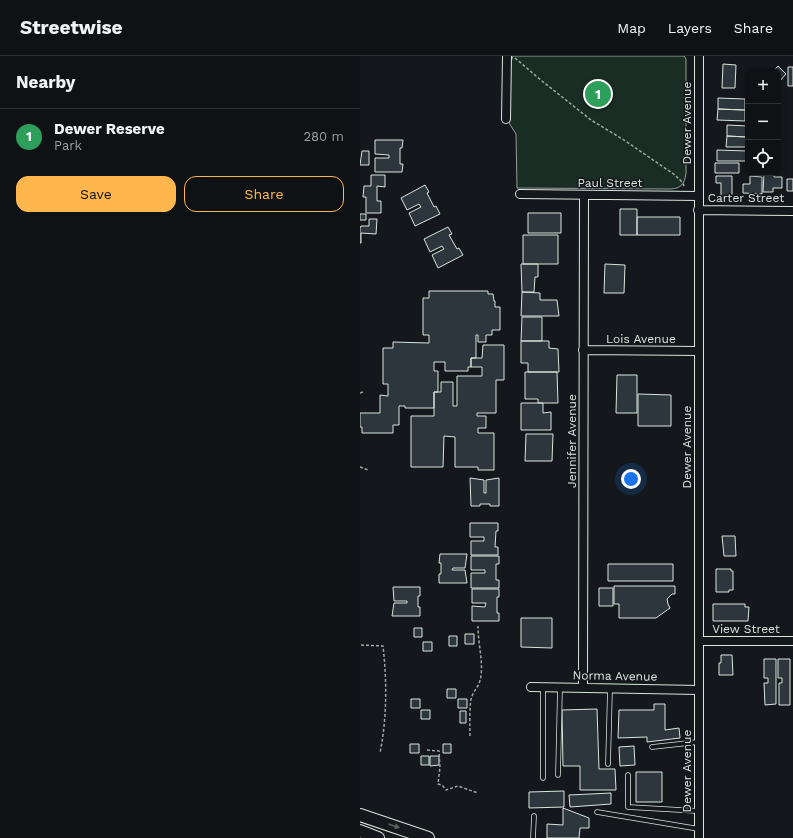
<!DOCTYPE html>
<html lang="en">
<head>
<meta charset="utf-8">
<style>
  body { margin:0; font-family:"Work Sans",sans-serif; background:#1d2022; color:#f1f3f6 }
  .controls { position:absolute; right:12px; top:12px; display:grid; overflow:hidden; border-radius:8px; box-shadow:0 2px 6px #0003 }
  .controls button { width:36px; height:36px; display:grid; place-items:center; padding:0; border:0; border-bottom:1px solid #2f3234; background:#0f1215; color:#f1f3f6; font:20px sans-serif }
  .you { position:absolute; left:271px; top:423px; width:14px; height:14px; margin:-10px; border:3px solid #fff; border-radius:50%; background:#1a73e8; box-shadow:0 0 0 6px #1a73e833 }
  .badge { display:grid; place-items:center; width:26px; height:26px; border-radius:50%; background:#ffb74d; color:#fff; font-size:13px; font-weight:700 }
  .pin { position:absolute; translate:-50% -50%; border:2px solid #fff; box-shadow:0 1px 4px #0006 }
  .list { margin:0; padding:0; list-style:none }
  h2 { display:flex; justify-content:space-between; align-items:center; height:52px; margin:0; padding:0 16px; font-size:17px }
  h2 small { font-size:13px; font-weight:400; color:#9b9ea0 }
  .list li { display:grid; grid-template-columns:26px 1fr auto; gap:12px; align-items:center; box-sizing:border-box; height:56px; padding:0 16px; border-top:1px solid #2f3234 }
  .list b { display:block; font-size:15px; white-space:nowrap }
  .list p { margin:0; font-size:13px; white-space:nowrap; color:#9b9ea0 }
  .list em { font-size:13px; font-style:normal; color:#9b9ea0 }
  .actions { display:flex; gap:8px; padding:12px 16px }
  .actions a { flex:1; padding:9px 0; border:1px solid #ffb74d; border-radius:12px; text-align:center; font-size:14px; color:#ffb74d }
  .actions .main { background:#ffb74d; color:#111 }
  .icon { flex:none; width:22px; height:22px; fill:none; stroke:currentColor; stroke-width:2; stroke-linecap:round; stroke-linejoin:round }
  .map { position:relative; flex:none; width:433px; height:782px; overflow:hidden }
  header { display:flex; align-items:center; gap:24px; box-sizing:border-box; height:56px; padding:0 20px; background:#0f1215; border-bottom:1px solid #2f3234 }
  header strong { font-size:19px }
  nav { display:flex; gap:22px; margin-inline-start:auto; font-size:14px }
  main { display:flex }
  aside { flex:1; background:#0f1215 }
  .map>svg:first-child { display:block }
  .green { fill:#1a2d24; stroke:#939e99 }
  .building { fill:#2c363c; stroke:#d8e6dc }
  .lines { fill:none; stroke-linecap:round; stroke-linejoin:round }
  .service-casing { stroke:#d8e6dc; stroke-width:5.5 }
  .minor-casing { stroke:#d8e6dc; stroke-width:10 }
  .secondary-casing { stroke:#d8e6dc; stroke-width:14 }
  .path { stroke:#9da8a2; stroke-width:1.5; stroke-dasharray:3 2; stroke-linecap:butt }
  .service { stroke:#14181c; stroke-width:4 }
  .minor { stroke:#14181c; stroke-width:8 }
  .secondary { stroke:#14181c; stroke-width:12 }
  .oneway { fill:#59605f }
  .labels { text-anchor:middle; stroke-width:3; stroke-linejoin:round; paint-order:stroke }
  .street-label { font-size:12px; fill:#d8e6dc; stroke:#14181c }
</style>
</head>
<body>
<header>
<strong>Streetwise</strong>
<nav><a>Map</a><a>Layers</a><a>Share</a></nav>
</header>
<main>
<aside>
<h2>Nearby<small></small></h2>
<ul class="list">
<li><span class="badge" style="background:#2e9e5b">1</span><div><b>Dewer Reserve</b><p>Park</p></div><em>280 m</em></li>
</ul>
<div class="actions"><a class="main">Save</a><a>Share</a></div>
</aside>
<div class="map">
<svg width="433" height="782" viewBox="0 0 433 782">
  <rect width="100%" height="100%" fill="#14181c"/>
  <path class="green" d="M153,0h171l2,3v115c-2,11 -5,14 -15,15l-154,-1 -1,-54 -7,-11 1,-58z"/>
  <path class="building" d="M363,8l13,1 -1,23h-13z
    M418,10l8,8 -8,9v-12h-5z
    M428,11h5v19h-5z
    M358,42l27,1v11l-27,-1z
    M358,53l27,1v11l-28,-1z
    M367,69l21,1 -1,11 -20,-1z
    M367,80l20,1v10h-21z
    M15,84h28l-1,8h-2v16h3l-1,8h-27v-14h14v-3l-14,-1z
    M357,94l31,1v10h-31z
    M2,95h7v14h-9z
    M355,107h24v10h-24z
    M404,117h10v4h8v11h-9v4h-10z
    M11,119h14v12l-8,-1v15h4v12h-15v-16h-3l1,-11h7z
    M356,120h16v21h-11v-14h-5z
    M390,120l12,1v17l-19,-1v-9h7z
    M427,123h6v12h-6z
    M65,129l4,7 -2,1 7,14 2,-1 4,8 -25,12 -6,-13 12,-6 -2,-3 -12,6 -6,-12z
    M260,153h17v26h-17z
    M168,157h33v20h-33z
    M0,158h6v6h-6z
    M277,161h43v18h-43z
    M9,163h8l-1,15 -15,-1v10h-1v-15l1,-2h8z
    M88,171l4,7 -3,1 8,14 2,-1 4,7 -25,13 -6,-13 12,-6 -2,-3 -12,6 -6,-13z
    M163,179h35v29h-35z
    M161,208h17v13h-3l-1,15h-12z
    M245,208l20,1 -1,28h-20z
    M69,235h59v3h5l1,7h1v6h5v23h-8v5h-6v7h-8v-7h-2v23h-5v9h-3v4h-23v-9h-11v9h4v21h-4v16h-29v-2h-6v19h-6v8h-31v-6h-2v-14h20v-18l8,1v-12h-5v-36h10v-6l36,1v-8h-6v-37h6z
    M162,236l18,1v7h17l2,16h-38z
    M162,261h20v24h-21z
    M161,285h28v7l9,1 1,23h-31v-9h-7z
    M123,289h21v35h-8v33h-19v3h9v12h-8v5h16v37h-16v-3h-23v-30l-11,-1 -1,31h-32v-51h23v-24h7v-10h12v24h4v-30h25v-9h-11v-9h11z
    M165,316h32l1,31h-20v-4h-13z
    M257,319h20v38h-21z
    M278,338l33,1v31h-33z
    M161,347h22v10l8,-1v18h-30z
    M166,378h27l-1,27h-27z
    M110,422l14,2v13h2v-13l13,-2v28h-9v-2h-10v2h-9z
    M110,467h28v8h-2l-1,16h3v8h-27v-14h13v-4h-14z
    M362,480h13l1,20h-12z
    M80,498h27l-2,14h-12l-1,2h13l2,13h-28v-9h2v-11h-2z
    M111,500h28v8h-3v16h3v8h-28v-15h14v-3h-14z
    M248,508h65v17h-65z
    M356,513h15v2h2v19h-4v2h-13z
    M254,530h61v8h-3l-5,5 1,5 2,4 -14,10h-37v-14h-5z
    M33,531h27v9h-2v11h2v9h-28l2,-13h13v-2h-13z
    M239,532h14v18h-14z
    M112,533h27v8h-2v16h2v8h-27v-15l13,1 1,-4h-14z
    M353,548h32v3h4l-1,14h-35z
    M161,562h31v30l-31,-1z
    M54,572h8v9h-8z
    M105,578h9v10h-9z
    M89,580h8v10h-8z
    M63,586h9v9h-9z
    M361,599h11l1,20h-14v-12h2z
    M404,603h12v45l-11,1 -1,-22h4v-5h-4z
    M418,603h12v46h-11v-22h3v-5h-4z
    M87,633h9v9h-9z
    M51,643h9v9h-9z
    M98,643h9v9h-9z
    M294,648h11v26l14,-2 1,10 -33,4v-5l-29,1 1,-28h35z
    M237,653l2,60h16l1,21h-36v-24h-17l-1,-56z
    M61,654h9v9h-9z
    M100,655h6v12h-6z
    M50,688h9v9h-9z
    M83,688h8v9h-8z
    M274,690l1,19 -15,1 -1,-19z
    M61,700h8v9h-8z
    M70,700h9v9l-9,1z
    M276,716h26v30h-26z
    M204,735v16l-35,1v-16z
    M251,737v11l-41,3 -1,-12z
    M203,752l26,10v10h-9l-1,10h-32v-14l16,1z"/>
  <g class="lines">
    <g class="service-casing">
      <path id="service" d="M292,691l46,-5
        M248,708l2,-75
        M198,719l2,-87
        M268,719v32l70,4
        M183,722v-91
        M237,756l102,17
        M173,782l1,-22"/>
    </g>
    <g class="minor-casing">
      <path id="minor" d="M146,63l1,-63
        M160,138l179,2
        M338,154l95,1
        M223,294l116,1
        M339,585h94
        M171,631l168,3
        M223,631l1,-492
        M339,782c1,-261 -1,-521 0,-782"/>
    </g>
    <g class="secondary-casing">
      <path id="secondary" d="M0,759l68,23
        M0,775l18,7"/>
    </g>
    <path class="path" d="M155,2l27,23 49,39 33,20 51,35 6,6 4,6
      M0,337l3,-1
      M0,411l8,3
      M1,589l22,1c4,35 4,72 -3,107
      M110,680c0,-8 -1,-34 2,-40 3,-7 8,-11 9,-20 2,-16 -3,-33 -3,-50
      M67,694l12,1 1,16 -2,17 4,1 4,5 12,-4 20,7"/>
    <use href="#service" class="service"/>
    <use href="#minor" class="minor"/>
    <use href="#secondary" class="secondary"/>
  </g>
  <defs><path id="oneway-solid" d="M-6-.8H1V-3.2L6.5 0L1 3.2V.8H-6Z"/></defs>
  <use class="oneway" href="#oneway-solid" transform="translate(34 770) rotate(19)"/>
  <g class="labels">
    <g class="street-label">
      <text transform="translate(327 67) rotate(-90)" y="4">Dewer Avenue</text>
      <text x="250" y="131">Paul Street</text>
      <text x="386" y="146">Carter Street</text>
      <text x="281" y="287">Lois Avenue</text>
      <text transform="translate(212 385) rotate(-90)" y="4">Jennifer Avenue</text>
      <text transform="translate(327 391) rotate(-90)" y="4">Dewer Avenue</text>
      <text x="386" y="577">View Street</text>
      <text transform="translate(255 620) rotate(1)" y="4">Norma Avenue</text>
      <text transform="translate(327 715) rotate(-90)" y="4">Dewer Avenue</text>
    </g>
  </g>
</svg>
<div class="controls">
<button>+</button>
<button>−</button>
<button><svg class="icon" aria-label="locate" viewBox="0 0 24 24"><circle cx="12" cy="12" r="6"/><path d="M12 2v4M12 18v4M2 12h4M18 12h4"/></svg></button>
</div>
<div class="you"></div>
<div class="pin badge" style="left:238px;top:38px;background:#2e9e5b">1</div>
</div>
</main>
</body>
</html>
